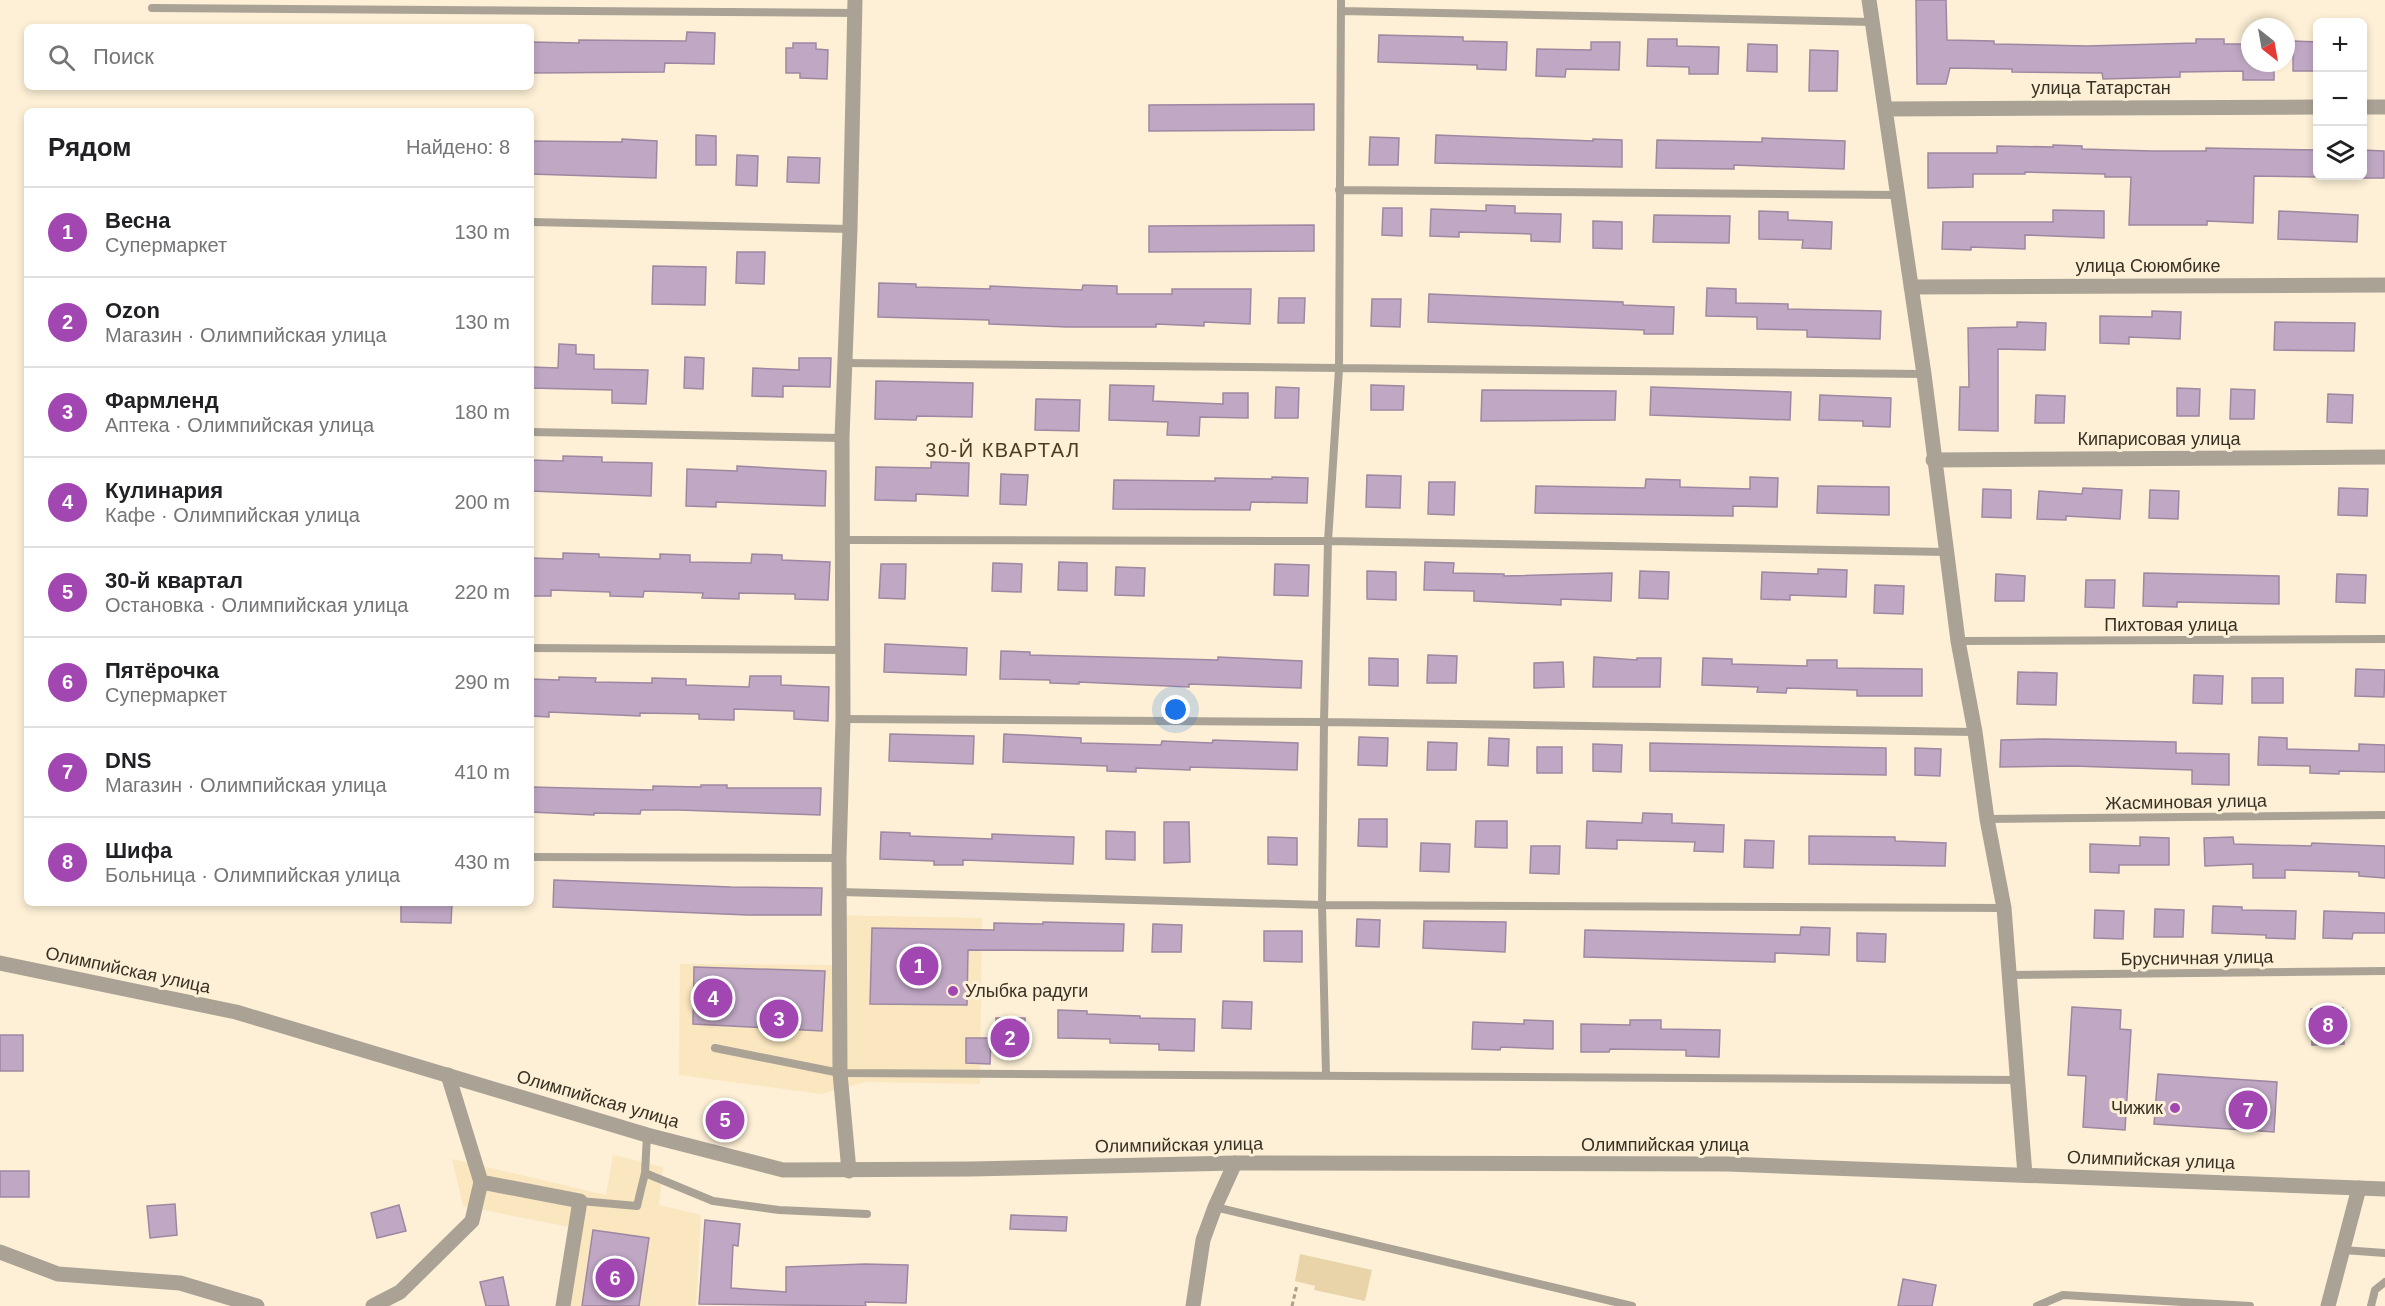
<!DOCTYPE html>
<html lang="ru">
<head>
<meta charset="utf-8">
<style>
  body { margin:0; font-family:Arial,sans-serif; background:#f6f6f6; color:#202124 }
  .controls { position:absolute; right:18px; top:18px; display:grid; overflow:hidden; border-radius:9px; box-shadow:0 3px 9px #0003 }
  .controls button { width:54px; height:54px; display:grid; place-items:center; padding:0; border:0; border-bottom:2px solid #e0e0e0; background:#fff; color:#202124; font:30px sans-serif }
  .compass { position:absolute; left:2241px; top:18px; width:54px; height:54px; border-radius:50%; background:#fff; box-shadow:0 3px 9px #0003; rotate:149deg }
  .you { position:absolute; left:1176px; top:710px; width:21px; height:21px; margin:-15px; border:4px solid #fff; border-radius:50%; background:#1a73e8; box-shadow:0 0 0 9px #1a73e833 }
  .badge { display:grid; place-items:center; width:39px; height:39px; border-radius:50%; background:#a247b2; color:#fff; font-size:20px; font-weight:700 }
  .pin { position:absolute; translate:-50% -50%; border:3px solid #fff; box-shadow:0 2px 6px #0006 }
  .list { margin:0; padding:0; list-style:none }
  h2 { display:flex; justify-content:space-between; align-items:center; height:78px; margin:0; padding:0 24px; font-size:26px }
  h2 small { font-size:20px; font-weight:400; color:#757577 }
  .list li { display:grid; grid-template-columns:39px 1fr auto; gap:18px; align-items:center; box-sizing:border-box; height:90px; padding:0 24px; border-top:2px solid #e0e0e0 }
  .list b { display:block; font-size:22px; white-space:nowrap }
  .list p { margin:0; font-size:20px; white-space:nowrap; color:#757577 }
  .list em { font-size:20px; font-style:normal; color:#757577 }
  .icon { flex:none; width:33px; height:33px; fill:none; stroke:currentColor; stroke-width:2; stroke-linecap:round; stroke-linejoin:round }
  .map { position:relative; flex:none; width:2385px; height:1306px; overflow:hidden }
  .search { position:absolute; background:#fff; box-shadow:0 3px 9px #0003; left:24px; top:24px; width:510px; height:66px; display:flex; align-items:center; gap:15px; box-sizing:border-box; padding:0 21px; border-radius:9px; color:#757577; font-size:22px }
  .panel { position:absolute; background:#fff; box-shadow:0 3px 9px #0003; left:24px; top:108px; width:510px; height:798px; border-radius:9px }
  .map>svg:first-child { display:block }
  .built { fill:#fae7bf }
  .green { fill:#e9d4aa }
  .building { fill:#c0a8c4; stroke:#9e87a1; stroke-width:1.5 }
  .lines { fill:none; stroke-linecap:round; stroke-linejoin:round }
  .path { stroke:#a99f8a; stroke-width:3; stroke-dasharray:4.5 3; stroke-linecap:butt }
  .service { stroke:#aaa395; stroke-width:8 }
  .minor { stroke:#aaa395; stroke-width:15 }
  .tertiary { stroke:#aaa395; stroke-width:15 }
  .poi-dot { fill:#a247b2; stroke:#fdf0d6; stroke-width:2 }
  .labels { text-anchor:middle; stroke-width:6; stroke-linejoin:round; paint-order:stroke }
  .street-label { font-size:18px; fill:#373124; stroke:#fdf0d6 }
  .poi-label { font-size:18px; fill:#373124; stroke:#fdf0d6; text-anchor:start }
  .neighbourhood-label { font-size:20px; letter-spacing:1.5px; fill:#4a3d21; stroke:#fdf0d6 }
</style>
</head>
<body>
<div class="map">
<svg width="2385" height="1306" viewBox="0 0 2385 1306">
  <rect width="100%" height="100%" fill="#fdf0d6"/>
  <path class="built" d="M831,915l151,3 -2,166 -114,-2 -45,12 -142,-19 1,-111 152,1z
    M613,1155l50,12 -4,38 42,10 -5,91h-138l11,-79 -106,-21 -11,-47 154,36z"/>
  <path class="green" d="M1300,1254l72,16 -7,31 -51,-11 1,-4 -20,-5z"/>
  <path class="building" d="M1916,0h30l1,40 47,1v3l93,2 109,-3v-4h28v5h26v19h24v17h-31v-9l-63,1v5l-77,2 -1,-6 -90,-1v-3l-62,-1 -4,16h-29z
    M687,32l28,1 -1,31 -49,-1 -1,9 -133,1v-31l48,1v-3l107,1z
    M1379,35l84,2v4l44,1 -1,28 -29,-1v-4l-99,-3z
    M1648,39h29v7l42,1 -1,27h-29v-7l-42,-1z
    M2293,41l25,1v29h-25z
    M1591,42h29l-1,28 -53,-1 -1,8 -29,-1 1,-27 54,1z
    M793,43h23v6l12,1 -1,29 -27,-1v-5h-14v-25h7z
    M1748,44l29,1v27l-30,-1z
    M1810,50l28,1 -1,40h-28z
    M1314,104v26l-165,1v-26z
    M696,135l20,1v29h-20z
    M1436,135l157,6v-2l29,1v27l-187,-4z
    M1370,137l29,1 -1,27h-29z
    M1762,138l83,3 -1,28 -110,-4v4l-78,-1 1,-28 105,2z
    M622,139l35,2 -1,37 -125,-4v-33l91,1z
    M2053,145l29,1v3l71,2h53v-3l112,2v27l-64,-1 -1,47 -46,-2v4h-78l2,-48h-26v-3l-80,-2v2h-52v13l-45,1v-35h69v-7l56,1z
    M2362,150l22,1v27h-22z
    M737,155l21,1 -1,30 -21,-1z
    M788,157l32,1 -1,25 -32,-1z
    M1486,205l29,1v7l46,1 -1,28 -29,-1v-7l-72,-2v5l-29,-1 1,-27 55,2z
    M1383,208h19v28l-20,-1z
    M2053,210l51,1v27l-79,-3v14l-54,-2v3l-29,-1 1,-27h110z
    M1759,211l29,1v8l44,2 -1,27 -29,-1 1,-8 -44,-1z
    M2279,211l79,4 -1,27 -79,-3z
    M1654,215l76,1 -1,27 -76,-1z
    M1593,221l29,1v27l-29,-1z
    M1314,225v26l-165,1v-26z
    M737,252h28l-1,32 -28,-1z
    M653,266l53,1 -1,38 -53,-1z
    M879,283l37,1v3l74,2v-3l92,4 1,-5 34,1v8h55v-5h79l-1,35 -46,-2v4l-48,-2v3h-89l-78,-3v-4l-111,-3z
    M1707,288l29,1v14l52,1v5l93,2 -1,28 -73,-2v-7l-50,-1v-12l-51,-1z
    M1429,294l194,8v3l51,2 -1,27h-29v-4l-216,-8z
    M1279,298h26l-1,25h-26z
    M1372,299h29l-1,28 -29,-1z
    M2152,311l29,1 -1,27 -51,-2v7l-29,-1v-27l52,1z
    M2017,322l29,1 -1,27 -47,-1v82l-39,-1 1,-43h9l-1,-59 49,-1z
    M2275,322l80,1 -1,28 -80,-1z
    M559,344l17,1v9l18,1v14l54,1 -2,34 -34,-1v-13l-81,-2v-21l27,1z
    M685,357l19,1 -1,31 -19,-1z
    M799,358h32l-1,29 -47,-1v11l-31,-1 1,-28 46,2z
    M876,381l97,2 -1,34 -55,-1 -1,4 -41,-1z
    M1110,385l44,1 -1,15 70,3v-11h25v25l-48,-1 -1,19 -32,-1 1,-13 -59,-2z
    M1371,385l33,1 -1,24h-32z
    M1276,387l23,1 -1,30h-23z
    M1651,387l140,5 -1,28 -140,-5z
    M2177,388l23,1 -1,27h-22z
    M2231,389l24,1 -1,29h-24z
    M1482,390l134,1 -1,29 -134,1z
    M2328,394l25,1 -1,28 -25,-1z
    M1820,395l71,3 -1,29 -27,-1v-5l-44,-1z
    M2036,395l29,1 -1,27h-29z
    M1036,399l44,1 -1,31 -44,-1z
    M563,456l39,1v5l50,1 -1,33 -120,-5v-31l32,1z
    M931,462l38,1 -1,33 -52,-2v7l-41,-1 1,-33 55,1z
    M737,466l89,5 -1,35 -109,-4v5l-30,-1 1,-37 50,2z
    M1001,474l27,1 -2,30 -26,-1z
    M1367,475l34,1 -1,32 -34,-1z
    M1272,477l36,1 -1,25 -56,-1 -1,8 -137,-1 1,-29 101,1v-3l57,1z
    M1750,477l28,1 -1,29 -44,-1v10l-198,-3 1,-27 109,2 1,-9 34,1v7l70,2z
    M1429,482h26l-1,33 -26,-1z
    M1818,486l71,1v28l-72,-2z
    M2083,488l39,2 -2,29 -54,-3v4l-29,-1 2,-28 43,3z
    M2339,488l29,1 -1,27 -29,-1z
    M1983,489l28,1v28l-29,-1z
    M2150,490l29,1 -1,28 -29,-1z
    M563,553l36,1v3l61,2v-5l30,1v7l61,1 1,-9 30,1v5l48,2 -2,38 -33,-1v-5l-56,-1v6l-37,-1 1,-5 -59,-2 -1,6 -33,-1v-4l-59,-2v6h-20v-38l32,1z
    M1059,562l28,1v28l-29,-1z
    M1425,562l29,1 -1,10 51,1v2l108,-3 -1,28 -50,-2v6l-87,-4v-10l-50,-1z
    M993,563l29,1 -1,28 -29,-1z
    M881,564h25l-1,35 -26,-1z
    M1275,564l34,1 -1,31 -34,-1z
    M1116,567l29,1 -1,28 -29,-1z
    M1818,569l29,1 -1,27 -56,-2v5l-29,-1 1,-27 56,2z
    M1367,571l29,1v28l-29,-1z
    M1640,571l29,1 -1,27 -29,-1z
    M2144,573l135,3v28l-102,-2v5l-34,-1z
    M1996,574l29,2 -1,25h-29z
    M2337,574l29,1 -1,28 -29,-1z
    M2086,580h29l-1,28 -29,-1z
    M1875,585l29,1 -1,28 -29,-1z
    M885,644l82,4 -1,27 -82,-3z
    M1001,651l29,1v3l77,2 111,3v-3l84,4 -1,27 -112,-4v3l-110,-5v2l-29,-1v-3l-50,-1z
    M1428,655l29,1 -1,27h-29z
    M1594,657l43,3v-2h24l-1,29h-67z
    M1369,658l29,1v27l-29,-1z
    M1703,658l29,1v5l75,2v-6h30v8l85,1v27h-65v-6l-70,-2 -1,5 -29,-1 1,-5 -56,-2z
    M1563,662l1,25 -30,1v-25z
    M2356,669l29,1 -1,27 -29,-1z
    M2018,672l39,1 -1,32 -39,-1z
    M2194,675l29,1 -1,28 -29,-1z
    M750,676h31v9l48,2 -1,34 -34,-2v-8l-60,-2v11l-35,-1v-5l-59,-1v3l-91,-4v5l-18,-1v-37l28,1v-3l37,1 -1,4 57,1v-5l34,1v6l63,2z
    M2252,678h31v25h-31z
    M890,734l84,2 -1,28 -84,-3z
    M1004,734l77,4v5l80,2 1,-4 50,2 1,-3 85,3 -1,27 -107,-3v3l-54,-2v4l-29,-1v-5l-104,-4z
    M1359,737l29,1 -1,28 -29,-1z
    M2259,737l28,1v11l72,2v-7l26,1v27l-46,-1v3l-29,-1v-7l-52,-1z
    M1489,738l20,1 -1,27 -20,-1z
    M2044,739l132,3v11l53,1v31l-37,-1v-14l-119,-4 -73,1 1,-27z
    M1428,742l29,1 -1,27h-29z
    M1650,743l236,5v27l-236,-4z
    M1593,744l29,1 -1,27 -28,-1z
    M1537,747h25v26h-25z
    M1915,748l26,1 -1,27 -25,-1z
    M701,785h26v3h94l-1,27 -141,-5h-38l-1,4 -46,-1v2l-63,-3v-25l122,3v-4l48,1z
    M1643,813l29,1v9l52,2 -1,27 -29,-1 1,-9 -78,-2v9l-31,-1 1,-27 55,2z
    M1359,819h28v28l-29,-1z
    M1476,821h31v27l-32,-1z
    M1164,822h25l1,40 -26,1z
    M1106,831l29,1v28l-29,-1z
    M881,832l29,1v3l82,3v-5l82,3 -1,27 -110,-4v5h-29v-4l-54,-2z
    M1809,836l86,1v4l51,2 -1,23 -136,-2z
    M1268,837l29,1v27l-29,-1z
    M2140,837l29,1v27h-50v8l-29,-1v-28l50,2z
    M2233,837l1,7 77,2 1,-3 73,3v32l-26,-2v-4l-74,-2v8h-32v-14l-48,2 -1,-28z
    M1745,840l29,1 -1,27 -29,-1z
    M1421,843l29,1 -1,28 -29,-1z
    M1531,846h29l-1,28 -29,-1z
    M554,880l177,7 91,1 -1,27h-73l-195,-8z
    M401,903h51l-1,20 -50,-1z
    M2213,906l29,1v3l54,1 -1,28 -29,-1v-3l-54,-2z
    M2155,909l29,1 -1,27h-29z
    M2095,910l29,1 -1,28 -29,-1z
    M2324,911l61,2v20h-32l-1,6 -29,-1z
    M1357,919l23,1 -1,27 -23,-1z
    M1424,921l82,1 -1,30 -82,-4z
    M1043,922l81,2 -1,27 -155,-1 -1,55 -97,-1 2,-76 122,2v-7l49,1z
    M1153,924l29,1 -1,27h-29z
    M1801,927l29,1 -1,27 -54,-2v9l-191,-5 1,-27 215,5z
    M1264,931h38v31l-38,-1z
    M1857,933l29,1 -1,28 -28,-1z
    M694,967l131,4 -3,60 -129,-7z
    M1223,1001l29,1 -1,27 -29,-1z
    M2072,1007l49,3 -1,19 11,1 -6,100 -42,-3 3,-51 -18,-1z
    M2343,1008l1,36 -32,1 -1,-36z
    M1058,1010l29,1v3l53,2v2l55,1 -1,32 -35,-1v-6l-49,-1v-4l-52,-1z
    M996,1018h29v28l-29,-1z
    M1524,1020l29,1v28l-52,-2 -1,3 -28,-1 1,-27 51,2z
    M1630,1020h31v9l59,1 -1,27 -33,-1v-6l-76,-1 -1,3h-28v-28l49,1z
    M0,1035h23v36h-23z
    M966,1038h25l-1,26 -24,-1z
    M2158,1074l119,8 -3,50 -120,-8z
    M0,1171h29v26h-29z
    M175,1204l2,31 -27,3 -3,-32z
    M399,1205l7,26 -29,7 -6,-25z
    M1011,1215l56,2 -1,14 -56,-2z
    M705,1220l35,4 -2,22 -5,-1 -2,43 55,4v-25l79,-3 43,1 -2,38 -41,-1 1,4 -167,-2z
    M593,1230l56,8 -10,68h-57z
    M503,1277l6,29h-23l-6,-24z
    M1903,1279l33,6 -4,21h-34z"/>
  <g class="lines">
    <path class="path" d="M1292,1306l5,-21"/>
    <path class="service" d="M152,8l703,5
      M1341,11l531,11
      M1339,190l558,5
      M531,222l319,7
      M846,363l1078,11
      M531,432l311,6
      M841,540l487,1 619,11
      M1958,641l427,-2
      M531,648l312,2
      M843,719l481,3 651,10
      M1987,819l398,-4
      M531,857l308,1
      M840,892l482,13 682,3
      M2010,975l375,-4
      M715,1048l125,25 1178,7
      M1326,1075l-4,-170 2,-183 4,-181 11,-172 2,-369
      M645,1173l68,28 66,9 88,4
      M580,1201l57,5 8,-33 2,-38
      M1215,1207l417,99
      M2343,1250l42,3
      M2037,1306l26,-11 187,11
      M2371,1306l4,-16 10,-8"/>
    <path class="minor" d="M1869,0l55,374 34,267 17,91 12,87 17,89 21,267
      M2362,107h23
      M1885,109l433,-2
      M1911,287l474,-2
      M1933,460l452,-3
      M849,1171l-9,-98 -1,-215 4,-139 -1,-281 8,-209 5,-229
      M481,1182l99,19 -17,105
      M0,1252l58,22 122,9 77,23
      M373,1306l27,-14 72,-71 9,-39 -33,-107
      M1193,1306l10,-66 12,-33 20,-44
      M2328,1306l31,-118"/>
    <path class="tertiary" d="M0,963l236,49 411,123 136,35 188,-1 264,-6 492,1 658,25"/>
  </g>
  <g class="poi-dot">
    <circle cx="953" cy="991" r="6"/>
    <circle cx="2175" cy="1108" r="6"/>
  </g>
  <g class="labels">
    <g class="street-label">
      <text x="2101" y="94">улица Татарстан</text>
      <text x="2148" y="272">улица Сююмбике</text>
      <text x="2159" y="445">Кипарисовая улица</text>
      <text x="2171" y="631">Пихтовая улица</text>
      <text transform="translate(2186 802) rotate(-1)" y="6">Жасминовая улица</text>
      <text transform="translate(2197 958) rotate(-1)" y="6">Брусничная улица</text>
      <text transform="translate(128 970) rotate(12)" y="6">Олимпийская улица</text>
      <text transform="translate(598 1099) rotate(16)" y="6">Олимпийская улица</text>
      <text transform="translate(1179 1145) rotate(-1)" y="6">Олимпийская улица</text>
      <text x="1665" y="1151">Олимпийская улица</text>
      <text transform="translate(2151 1160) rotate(2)" y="6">Олимпийская улица</text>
    </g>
    <g class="poi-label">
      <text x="965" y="997">Улыбка радуги</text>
      <text x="2163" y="1114" text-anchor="end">Чижик</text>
    </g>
    <g class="neighbourhood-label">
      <text x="1003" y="457">30-Й КВАРТАЛ</text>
    </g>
  </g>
</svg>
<div class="controls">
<button>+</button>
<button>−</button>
<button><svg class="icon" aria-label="layers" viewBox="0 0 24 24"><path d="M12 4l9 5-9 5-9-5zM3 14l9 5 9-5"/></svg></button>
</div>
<svg class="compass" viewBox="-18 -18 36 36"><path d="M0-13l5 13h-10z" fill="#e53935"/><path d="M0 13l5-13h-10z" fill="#757577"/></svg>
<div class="you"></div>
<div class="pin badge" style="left:919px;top:966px">1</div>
<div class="pin badge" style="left:1010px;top:1038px">2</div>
<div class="pin badge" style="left:779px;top:1019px">3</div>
<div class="pin badge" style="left:713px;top:998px">4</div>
<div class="pin badge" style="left:725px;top:1120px">5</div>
<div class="pin badge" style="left:615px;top:1278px">6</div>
<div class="pin badge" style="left:2248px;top:1110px">7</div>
<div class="pin badge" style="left:2328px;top:1025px">8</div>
<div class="search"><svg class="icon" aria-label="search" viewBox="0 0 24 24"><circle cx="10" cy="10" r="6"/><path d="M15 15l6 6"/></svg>Поиск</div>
<section class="panel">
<h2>Рядом<small>Найдено: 8</small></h2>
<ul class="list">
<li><span class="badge">1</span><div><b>Весна</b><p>Супермаркет</p></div><em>130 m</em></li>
<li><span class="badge">2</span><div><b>Ozon</b><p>Магазин · Олимпийская улица</p></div><em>130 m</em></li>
<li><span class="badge">3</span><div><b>Фармленд</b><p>Аптека · Олимпийская улица</p></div><em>180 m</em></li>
<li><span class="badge">4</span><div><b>Кулинария</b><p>Кафе · Олимпийская улица</p></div><em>200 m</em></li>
<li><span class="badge">5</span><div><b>30-й квартал</b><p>Остановка · Олимпийская улица</p></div><em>220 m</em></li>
<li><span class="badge">6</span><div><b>Пятёрочка</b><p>Супермаркет</p></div><em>290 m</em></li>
<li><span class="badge">7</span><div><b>DNS</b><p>Магазин · Олимпийская улица</p></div><em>410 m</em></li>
<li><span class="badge">8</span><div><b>Шифа</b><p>Больница · Олимпийская улица</p></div><em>430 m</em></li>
</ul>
</section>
</div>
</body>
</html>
